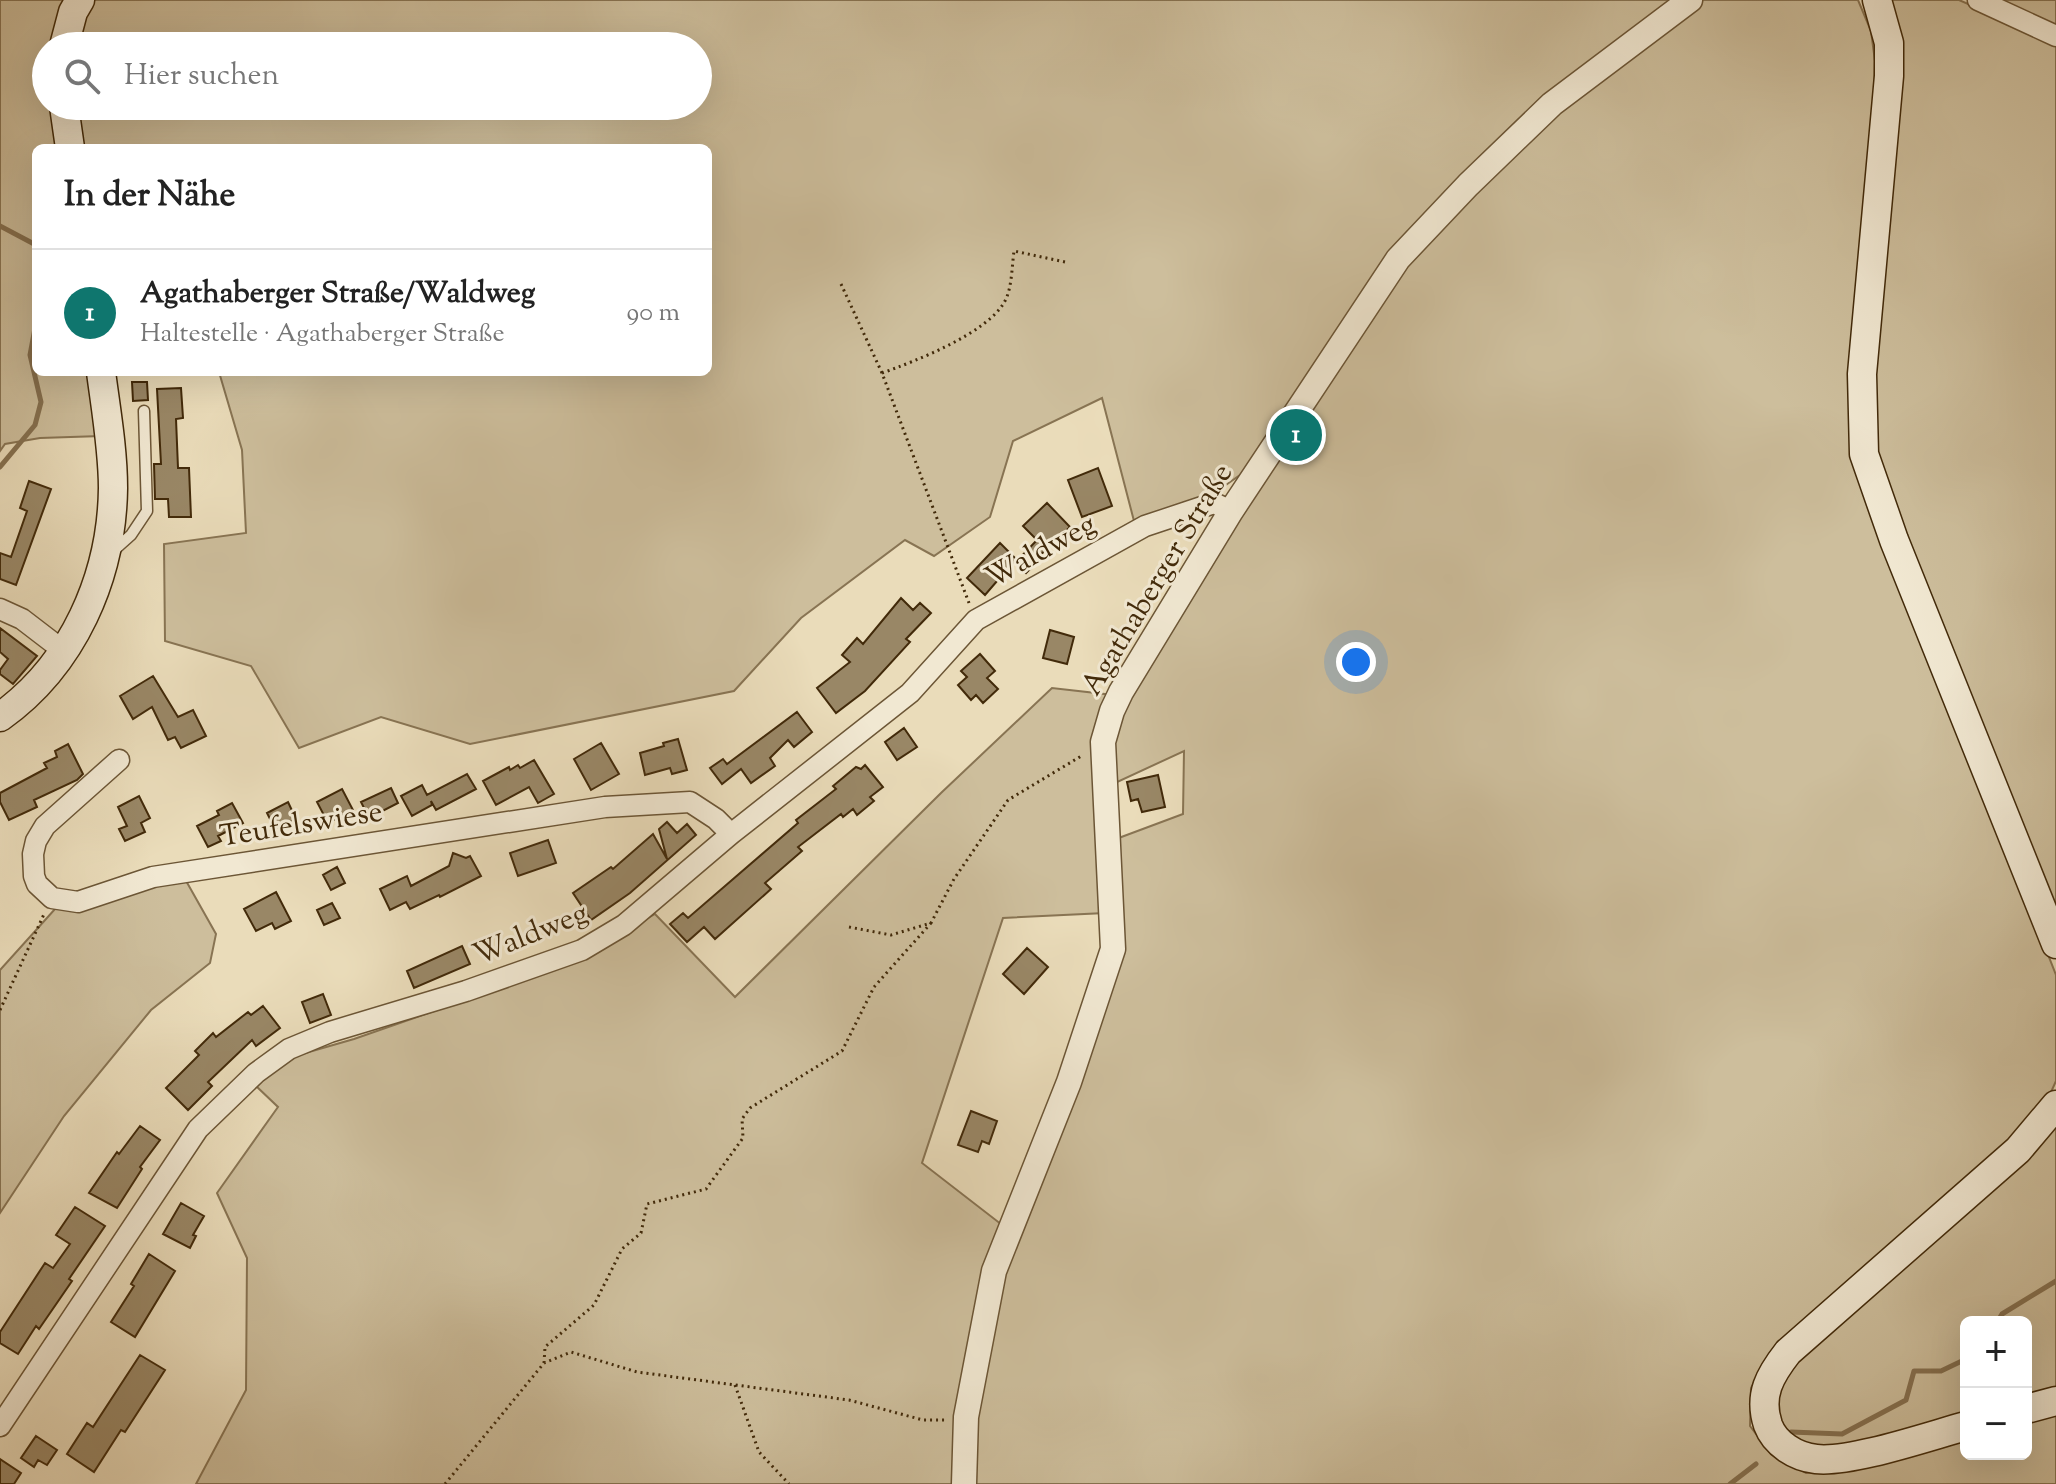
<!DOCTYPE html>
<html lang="de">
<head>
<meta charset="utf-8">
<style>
  body { margin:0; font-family:"Sorts Mill Goudy",serif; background:#f6f6f6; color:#222 }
  .controls { position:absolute; right:24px; bottom:24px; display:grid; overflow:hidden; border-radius:12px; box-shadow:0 8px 32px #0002 }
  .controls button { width:72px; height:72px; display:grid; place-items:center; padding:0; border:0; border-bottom:2px solid #e0e0e0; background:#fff; color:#222; font:40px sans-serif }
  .you { position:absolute; left:1356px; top:662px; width:28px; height:28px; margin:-20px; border:6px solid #fff; border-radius:50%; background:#1a73e8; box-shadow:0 0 0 12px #1a73e833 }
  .badge { display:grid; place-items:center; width:52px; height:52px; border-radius:50%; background:#0f766e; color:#fff; font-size:26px; font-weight:700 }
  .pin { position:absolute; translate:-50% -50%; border:4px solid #fff; box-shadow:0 2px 8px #0006 }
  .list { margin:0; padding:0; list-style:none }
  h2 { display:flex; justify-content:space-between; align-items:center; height:104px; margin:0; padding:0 32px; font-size:34px }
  h2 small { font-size:26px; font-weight:400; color:#767676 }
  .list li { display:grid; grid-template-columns:52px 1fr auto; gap:24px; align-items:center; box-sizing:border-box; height:128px; padding:0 32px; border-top:2px solid #e0e0e0 }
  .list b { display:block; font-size:30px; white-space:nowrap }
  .list p { margin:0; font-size:26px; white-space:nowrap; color:#767676 }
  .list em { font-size:26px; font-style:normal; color:#767676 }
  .icon { flex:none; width:44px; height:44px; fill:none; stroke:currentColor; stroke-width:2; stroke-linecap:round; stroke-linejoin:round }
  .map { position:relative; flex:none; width:2056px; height:1484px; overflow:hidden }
  .search { position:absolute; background:#fff; box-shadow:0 8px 32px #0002; left:32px; top:32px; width:680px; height:88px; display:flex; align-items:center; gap:20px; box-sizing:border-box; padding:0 28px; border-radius:44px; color:#767676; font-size:30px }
  .panel { position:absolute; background:#fff; box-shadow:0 8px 32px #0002; left:32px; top:144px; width:680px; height:232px; border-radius:12px }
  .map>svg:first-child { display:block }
  .green { fill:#cdbe9c; stroke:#887453; stroke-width:2; fill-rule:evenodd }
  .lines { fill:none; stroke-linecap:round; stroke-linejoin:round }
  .stream { stroke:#857050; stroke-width:5 }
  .building { fill:#998766; stroke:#422a0a; stroke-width:2 }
  .service-casing { stroke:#6c5636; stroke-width:13 }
  .minor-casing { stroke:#6c5636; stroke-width:23 }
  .tertiary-casing { stroke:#6c5636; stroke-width:27 }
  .secondary-casing { stroke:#422a0a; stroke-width:31 }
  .path { stroke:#422a0a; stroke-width:3; stroke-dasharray:2 4; stroke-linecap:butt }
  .service { stroke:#f1e8d2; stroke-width:10 }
  .minor { stroke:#f1e8d2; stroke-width:20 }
  .tertiary { stroke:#f1e8d2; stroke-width:24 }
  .secondary { stroke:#f1e8d2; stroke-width:28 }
  .labels { text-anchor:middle; stroke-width:6; stroke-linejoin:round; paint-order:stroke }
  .street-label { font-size:30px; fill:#422a0a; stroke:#f1e8d2 }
</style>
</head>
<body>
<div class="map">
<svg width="2056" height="1484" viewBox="0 0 2056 1484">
  <rect width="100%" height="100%" fill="#eadcba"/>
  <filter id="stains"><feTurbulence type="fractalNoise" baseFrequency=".0025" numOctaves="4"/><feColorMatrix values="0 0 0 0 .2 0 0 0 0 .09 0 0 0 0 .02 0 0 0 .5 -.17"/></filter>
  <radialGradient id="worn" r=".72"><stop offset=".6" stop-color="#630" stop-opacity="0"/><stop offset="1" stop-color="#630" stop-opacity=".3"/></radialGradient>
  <path class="green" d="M0,0h1672l-209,179 -204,278 -19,18 -30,21 -76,25 -32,-123 -89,43 -23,76 -56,39 -29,-16 -104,78 -67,73 -264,53 -89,-27 -82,31 -48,-82 -86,-25 -1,-97 82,-11 -4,-83 -23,-78h489v-224h-672v224h56l9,64 -61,2 -35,6 -5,7zM46,46h652v60h-652z
    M1703,0h155l13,31 4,30 -3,106 -22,217 130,398 76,193v106l-9,20 -38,46 -241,210 -17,31 -1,38 21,28 35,19 160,-38v19h60v-34l30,-8v72h-1860l50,-94 1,-132 -30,-65 61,-86 -23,-22 40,-29 59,-17 215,-75 86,-50 80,83 206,-204 111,-105 61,7 -8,218 -102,5 -81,245 93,72 106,-285 -5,-111 67,-25 1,-63 -71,33 -2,-39 18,-54 274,-425 152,-155z
    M1887,0h72l97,42v876l-148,-371 -35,-102z
    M1995,0h61v28z
    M185,879l31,55 -6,29 -59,47 -87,106 -64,97v-243l55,-61 38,-3 60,-22z
    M2056,1121v269l-30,8v-76h-60v92l-135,36 -31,-7 -22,-18 -4,-30 15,-29z"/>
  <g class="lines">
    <path class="stream" d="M0,226l36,19
      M0,467l35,-42 6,-23 -11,-47 6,-32
      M1997,1322l5,-8 54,-33
      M1791,1432l51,2 64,-34 8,-29h27l25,-12
      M1730,1484l26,-20"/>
  </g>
  <path class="building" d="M132,382h15l1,18 -15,1z
    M181,388l2,30 -7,1 2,49h11l2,49h-22l-1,-18h-13l-1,-35h7l-4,-75z
    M1098,468l14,38 -30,11 -14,-37z
    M29,481l22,8 -35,96 -16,-6v-26l11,4 16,-46 -7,-3z
    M1047,503l23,24 -36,34 2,2 -10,10 -11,-10 22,-23 -14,-14z
    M1000,543l16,16 -31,36 -18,-17z
    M901,598l12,12 7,-7 11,10 -25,26 4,3 -45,49 -29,22 -19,-25 33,-26 -8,-7 15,-17 6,6z
    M0,628l37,28 -24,28 -13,-10v-4l8,-11 -8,-7z
    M1050,630l24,7 -7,27 -24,-6z
    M980,654l15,17 -8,7 11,11 -15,14 -7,-8 -5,5 -13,-15 9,-8 -6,-6z
    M153,676l25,41 15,-7 13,26 -25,12 -6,-11 -7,3 -16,-33 -19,12 -13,-23z
    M797,712l15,20 -18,15 -6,-7 -18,18 5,8 -24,17 -10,-14 -19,15 -12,-16 13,-9 4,5z
    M904,728l13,19 -20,13 -12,-18z
    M678,739l9,31 -15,4 -2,-6 -25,7 -5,-22 24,-7 -1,-3z
    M601,743l18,31 -28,16 -17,-31z
    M68,744l15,30 -6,6 -43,20 3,7 -28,13 -9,-18v-9l47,-25 -3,-5 13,-6 -2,-6z
    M534,760l20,34 -16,9 -9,-16 -33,18 -13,-24 26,-14 1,3 8,-5 2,3z
    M865,765l18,22 -13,10 4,4 -17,14 -4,-6 -10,8 -2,-3 -43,33 4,4 -37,32 6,6 -56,50 -11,-12 -17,15 -17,-18 13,-11 5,5 110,-95 -2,-3 40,-31 -3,-3 23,-19 5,2z
    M467,774l9,15 -40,21 -5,-9 1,4 -20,11 -11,-20 21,-11 5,10z
    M1158,775l7,32 -23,5 -4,-13 -7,2 -4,-19z
    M391,788l7,15 -29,15 -8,-16z
    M342,789l11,21 -25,13 -11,-21z
    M139,796l11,22 -9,5 4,9 -20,9 -6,-12 8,-3 -9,-19z
    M288,802l8,17 -21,10 -8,-16z
    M232,803l11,20 -25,13 3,5 -13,6 -11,-21 22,-11 -2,-4z
    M667,822l10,11 10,-9 9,11 -66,58 -39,27 -18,-27 38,-26 2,2 40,-35 14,25 -8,-30z
    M548,840l8,23 -38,13 -8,-23z
    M453,853l13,5 4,-2 11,20 -41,21 -1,-2 -29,14 -4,-7 -16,8 -10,-21 27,-13 4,10 38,-20z
    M337,867l8,16 -14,7 -8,-15z
    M276,892l15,29 -16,8 -3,-6 -16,8 -12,-22z
    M332,903l8,15 -16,7 -7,-15z
    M462,946l8,18 -56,24 -7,-17z
    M1027,948l21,19 -24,27 -21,-20z
    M323,994l8,21 -21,8 -8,-21z
    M263,1006l17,22 -24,18 -4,-6 -44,42 4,4 -24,24 -22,-22 33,-33 -4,-4 18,-18 3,4 32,-25 3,3z
    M971,1111l26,10 -8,23 -7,-3 -4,11 -20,-7z
    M140,1126l20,14 -20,27 2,2 -25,39 -28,-15 28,-41 2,2z
    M181,1203l23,13 -11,19 3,1 -6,12 -27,-14z
    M75,1207l30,19 -36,53 3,2 -33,48 -3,-3 -18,28 -18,-11v-11l45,-69 8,5 17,-24 -14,-9z
    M149,1254l26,17 -40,66 -24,-15 23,-36 -3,-2z
    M140,1355l25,15 -40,62 -4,-2 -27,42 -27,-18 20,-31 6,4z
    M36,1436l21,14 -10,15 -9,-5 -4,7 -13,-9z
    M0,1459l21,14 -7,11h-14z"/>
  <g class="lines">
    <g class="service-casing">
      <path id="service" d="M112,552l19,-17 16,-24 -3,-100"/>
    </g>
    <g class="minor-casing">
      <path id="minor" d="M1978,0l78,36
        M0,609l22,10 43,33
        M119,760l-74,66 -9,15 -3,13 1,22 3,8 15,14 26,4 75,-25 452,-70 85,-5 26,17 15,15
        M0,1426l198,-297 58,-56 33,-24 41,-17 136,-41 116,-41 42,-25 107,-91 179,-141 66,-73 169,-94 69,-23 17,8"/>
    </g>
    <g class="tertiary-casing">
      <path id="tertiary" d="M964,1484l2,-67 28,-146 75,-189 44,-133 -10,-207 9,-31 9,-19 110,-181 167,-252 70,-74 84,-81 138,-104"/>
    </g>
    <g class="secondary-casing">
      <path id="secondary" d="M1877,0l12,43v33l-27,298 2,80 30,86 162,404
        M64,46l9,-34 7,-12
        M64,106l6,42
        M0,717c73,-52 112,-140 113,-229 0,-38 -7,-78 -12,-116
        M2026,1409l30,-8
        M1966,1426c-37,10 -115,37 -150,33 -20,-2 -41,-15 -48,-34 -10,-30 2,-50 20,-73l230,-202 38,-45"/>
    </g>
    <path class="path" d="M841,284l41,89 87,230
      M882,373c34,-12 106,-40 123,-72 7,-13 7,-36 9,-50l51,11
      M849,927l42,8 40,-12 23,-44 54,-79 75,-45
      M0,1010l45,-98
      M544,1363l1,-16 49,-42 28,-56 19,-16 6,-29 59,-15 37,-51 -1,-19 8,-11 92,-57 32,-64 57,-64
      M735,1385l24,67 30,32
      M445,1484l99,-121 27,-11 66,20 212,28 74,20h23"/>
    <use href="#service" class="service"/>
    <use href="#minor" class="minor"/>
    <use href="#tertiary" class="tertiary"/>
    <use href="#secondary" class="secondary"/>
  </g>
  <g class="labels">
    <g class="street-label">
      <text transform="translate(1040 550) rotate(-29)" y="10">Waldweg</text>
      <text transform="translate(1156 579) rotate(-59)" y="10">Agathaberger Straße</text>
      <text transform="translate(301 823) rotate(-9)" y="10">Teufelswiese</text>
      <text transform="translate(530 933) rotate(-22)" y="10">Waldweg</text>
    </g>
  </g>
  <rect width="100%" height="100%" filter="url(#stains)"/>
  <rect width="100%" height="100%" fill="url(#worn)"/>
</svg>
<div class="controls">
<button>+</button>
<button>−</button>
</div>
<div class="you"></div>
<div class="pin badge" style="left:1296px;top:435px">1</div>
<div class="search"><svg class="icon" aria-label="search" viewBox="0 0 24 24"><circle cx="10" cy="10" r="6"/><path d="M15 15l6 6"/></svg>Hier suchen</div>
<section class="panel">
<h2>In der Nähe<small></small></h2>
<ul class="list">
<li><span class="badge">1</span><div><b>Agathaberger Straße/Waldweg</b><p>Haltestelle · Agathaberger Straße</p></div><em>90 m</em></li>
</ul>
</section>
</div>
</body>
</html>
